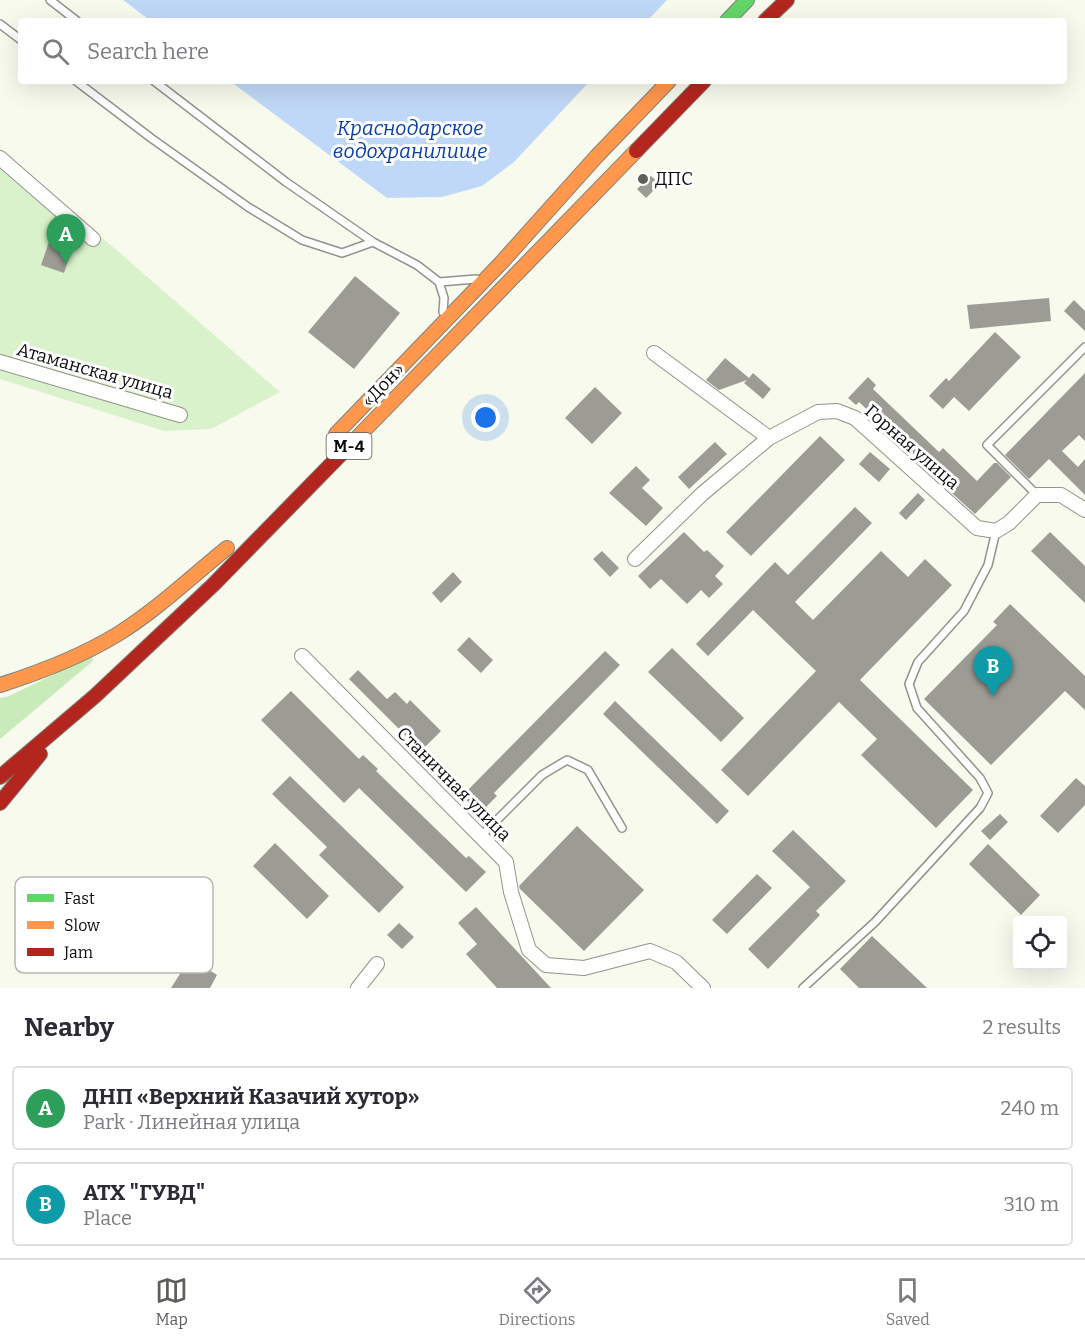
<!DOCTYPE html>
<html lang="en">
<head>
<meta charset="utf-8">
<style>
  body { margin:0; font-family:Bitter,serif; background:#f2f2f3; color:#2b2b33 }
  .controls { position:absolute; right:18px; bottom:18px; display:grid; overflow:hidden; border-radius:6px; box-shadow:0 6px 24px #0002 }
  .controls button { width:54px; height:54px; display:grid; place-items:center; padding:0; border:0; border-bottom:2px solid #e1e1e2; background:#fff; color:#2b2b33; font:30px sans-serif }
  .you { position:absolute; left:486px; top:418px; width:21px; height:21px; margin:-15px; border:4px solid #fff; border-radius:50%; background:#1a73e8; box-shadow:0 0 0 9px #1a73e833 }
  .badge { display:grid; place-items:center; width:39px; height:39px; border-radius:50%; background:#5e5f5a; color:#fff; font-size:20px; font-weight:700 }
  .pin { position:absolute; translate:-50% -50px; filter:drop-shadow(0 2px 3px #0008) }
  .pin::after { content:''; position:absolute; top:32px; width:21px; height:18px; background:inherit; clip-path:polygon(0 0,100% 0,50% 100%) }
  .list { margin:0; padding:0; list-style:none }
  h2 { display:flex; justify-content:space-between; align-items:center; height:78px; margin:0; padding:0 24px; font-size:26px }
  h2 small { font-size:20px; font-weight:400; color:#7c7c81 }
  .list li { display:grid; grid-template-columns:39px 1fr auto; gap:18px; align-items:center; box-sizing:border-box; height:84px; margin:0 12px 12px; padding:0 12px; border:2px solid #e1e1e2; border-radius:6px }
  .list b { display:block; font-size:22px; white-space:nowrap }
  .list p { margin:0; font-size:20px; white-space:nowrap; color:#7c7c81 }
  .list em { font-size:20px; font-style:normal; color:#7c7c81 }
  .icon { flex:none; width:33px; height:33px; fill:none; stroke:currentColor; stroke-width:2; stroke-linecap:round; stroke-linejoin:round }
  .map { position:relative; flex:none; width:1085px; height:988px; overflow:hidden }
  .search { position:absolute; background:#fff; box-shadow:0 6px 24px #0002; left:18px; right:18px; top:18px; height:66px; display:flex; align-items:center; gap:15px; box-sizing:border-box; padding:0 21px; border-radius:6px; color:#7c7c81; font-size:22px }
  .sheet { height:270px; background:#fff }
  nav { display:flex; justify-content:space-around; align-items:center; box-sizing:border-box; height:84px; border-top:2px solid #e1e1e2; background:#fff; font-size:16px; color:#7c7c81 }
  nav a { display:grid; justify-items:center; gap:3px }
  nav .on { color:#5e5f5a }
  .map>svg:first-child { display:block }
  .green { fill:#daf2cb }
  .forest { fill:#c8ebb9 }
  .water { fill:#c0d8f7 }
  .building { fill:#9c9b94 }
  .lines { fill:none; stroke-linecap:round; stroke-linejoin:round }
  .lane-casing { stroke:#92938d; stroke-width:10 }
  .street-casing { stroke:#92938d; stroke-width:16 }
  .fast-casing { stroke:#7f807a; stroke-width:16 }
  .slow-casing { stroke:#7f807a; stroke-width:16 }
  .jam-casing { stroke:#7f807a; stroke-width:16 }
  .lane { stroke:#fefefc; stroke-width:7 }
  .street { stroke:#fefefc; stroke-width:14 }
  .fast { stroke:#63d668; stroke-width:14 }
  .slow { stroke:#ff974d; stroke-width:14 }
  .jam { stroke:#b3261e; stroke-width:14 }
  .poi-dot { fill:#5e5f5a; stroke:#fff; stroke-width:2 }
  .labels { text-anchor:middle; stroke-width:6; stroke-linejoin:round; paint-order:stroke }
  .shield { fill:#fff; stroke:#545454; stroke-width:1.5 }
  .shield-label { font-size:16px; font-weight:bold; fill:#0b0b0b }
  .poi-label { font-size:18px; fill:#0b0b0b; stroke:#fff; text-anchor:start }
  .street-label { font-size:18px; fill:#0b0b0b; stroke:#fff }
  .water-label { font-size:20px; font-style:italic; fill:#0b40a6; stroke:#fff }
  .key { fill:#fff; stroke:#b6b6b6; stroke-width:1.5 }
  .key-label { font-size:16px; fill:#0b0b0b }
</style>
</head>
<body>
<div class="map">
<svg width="1085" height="988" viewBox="0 0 1085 988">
  <rect width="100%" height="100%" fill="#f9faee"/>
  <path class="green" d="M0,149l280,243 -69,37 -47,2 -164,-52z"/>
  <path class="forest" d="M92,656l1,5 -93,78v-41l9,-2z"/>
  <path class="water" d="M123,0h544l-20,21h-496z
    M230,81h360l-76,81 -32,24 -40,11 -55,1z"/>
  <path class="building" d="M651,176l9,8 -14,14 -9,-9z
    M52,233l23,8 -11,32 -23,-8z
    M355,276l45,37 -46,56 -46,-37z
    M1049,298l2,23 -81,8 -3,-24z
    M1074,300l11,11v20l-21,-20z
    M995,332l26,25 -52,54 -15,-14 -11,12 -14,-13 17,-18 3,3z
    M725,358l24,20 4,-5 18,16 -8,10 -19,-16 3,-3 -28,10 -13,-10z
    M1085,373v68l-6,-6 -17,16 16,16 7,-8v36l-36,-36 -20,20 -24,-24z
    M868,377l8,8 -3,4 66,63 4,-4 34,33 17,-18h3l14,14 -36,37 -53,-48 2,-2 -65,-62 -3,3 -8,-7z
    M595,387l27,26 -30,31 -27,-26z
    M820,436l25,24 -94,96 -25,-24z
    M715,442l12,12 -38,35 -11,-12z
    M870,452l20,17 -11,13 -20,-18z
    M636,466l14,14 -8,8 21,20 -17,18 -37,-33z
    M918,493l7,7 -19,20 -7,-7z
    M855,507l17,16 -77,79 18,18 68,-69 27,26 17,-18 27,26 -92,95 113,110 -37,38 -75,-73 16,-16 -38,-37 -91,94 -27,-26 95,-99 -63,-61 -45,46 -12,-12 79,-82 13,13z
    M684,532l20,20 3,-2 17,16 -9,10 8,8 -14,14 -8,-8 -14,14 -26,-25 -11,10 -12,-13z
    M1050,532l35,34v37l-54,-52z
    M602,551l17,17 -9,9 -17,-18z
    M453,572l9,10 -21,21 -9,-10z
    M1010,604l75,72v34l-20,-19 -74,74 -67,-66 73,-74 -4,-3z
    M469,637l24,23 -12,13 -24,-23z
    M672,648l72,70 -23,24 -73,-70z
    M605,651l15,14 -126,128 3,3 -17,17 -18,-17z
    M358,670l29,29 8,-7 12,12 3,-4 31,31 -20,20 -72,-72z
    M291,691l68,68 4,-4 15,14 -2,2 90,87 3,-2 17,16 -20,20 -107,-104 -15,15 -83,-83z
    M615,701l114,110 -12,13 -114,-110z
    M290,776l114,111 -25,26 -60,-58 8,-8 -55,-53z
    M1076,778l9,8v19l-27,28 -18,-17z
    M1000,814l8,8 -18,18 -9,-9z
    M577,826l67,64 -60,61 -64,-62 -1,-3z
    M793,830l53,51 -30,30 4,4 -52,54 -20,-20 62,-62 -38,-36z
    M275,843l54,53 -22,23 -54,-53z
    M988,844l52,51 -19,20 -52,-51z
    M757,874l15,14 -45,46 -15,-14z
    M476,907l75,81h-54l-31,-34 11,-10 -19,-21z
    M399,923l15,14 -12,12 -15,-14z
    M872,936l55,52h-68l-19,-19z
    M190,958l27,17 -7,13h-39z"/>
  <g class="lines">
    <g class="lane-casing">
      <path id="lane" d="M50,0l27,21
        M0,24l21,16
        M76,81l75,57 97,69 54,33 40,13 31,-11 44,23 22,17 37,-3
        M154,81l132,101 87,60
        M439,282l5,16 -1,14
        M1037,495l-50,-50 98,-98
        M481,836l61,-61 25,-15 21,10 34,58
        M803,988l72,-66 105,-114 8,-15 -8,-15 -63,-70 -8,-24 9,-22 46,-51 24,-46 8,-34"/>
    </g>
    <g class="street-casing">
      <path id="street" d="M0,158l93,81
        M654,353l115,85
        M0,362l180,53
        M635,559l67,-65 67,-56 49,-26 19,-1 18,7 122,110 19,3 13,-8 28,-28h24l24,15
        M302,656l204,206 5,30 18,58 17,15 38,3 66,-17 26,11 27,26
        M358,988l19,-24"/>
    </g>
    <g class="fast-casing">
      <path id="fast" d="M727,21l20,-21"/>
    </g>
    <g class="slow-casing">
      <path id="slow" d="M336,434l165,-171 95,-106 73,-76
        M348,447l288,-296
        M0,685c41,-13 82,-29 118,-51 40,-25 73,-57 109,-86"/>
    </g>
    <g class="jam-casing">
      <path id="jam" d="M765,21l22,-21
        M636,151l68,-70
        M0,777l95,-81 118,-111 135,-138
        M0,803l40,-49"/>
    </g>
    <use href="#lane" class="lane"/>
    <use href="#street" class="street"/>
    <use href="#fast" class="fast"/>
    <use href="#slow" class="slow"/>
    <use href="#jam" class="jam"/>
  </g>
  <circle class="poi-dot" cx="643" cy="179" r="6"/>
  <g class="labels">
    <rect class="shield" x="326.5" y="433" width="45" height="26" rx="4.5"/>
    <g class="shield-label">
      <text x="349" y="452">М-4</text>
    </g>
    <g class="poi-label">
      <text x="655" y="185">ДПС</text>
    </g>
    <g class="street-label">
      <text transform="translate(95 371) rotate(16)" y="6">Атаманская улица</text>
      <text transform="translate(383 385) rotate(-46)" y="6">«Дон»</text>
      <text transform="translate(912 447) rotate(41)" y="6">Горная улица</text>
      <text transform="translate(454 784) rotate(45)" y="6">Станичная улица</text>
    </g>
    <g class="water-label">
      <text x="410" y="135">Краснодарское<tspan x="410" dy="23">водохранилище</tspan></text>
    </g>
  </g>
  <rect x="15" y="877" width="198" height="96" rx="9" class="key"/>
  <rect x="27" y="894" width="27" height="8" fill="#63d668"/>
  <rect x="27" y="921" width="27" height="8" fill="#ff974d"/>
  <rect x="27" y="948" width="27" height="8" fill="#b3261e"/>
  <g class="key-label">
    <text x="64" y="904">Fast</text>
    <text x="64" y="931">Slow</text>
    <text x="64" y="958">Jam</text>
  </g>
</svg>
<div class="controls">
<button><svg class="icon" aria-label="locate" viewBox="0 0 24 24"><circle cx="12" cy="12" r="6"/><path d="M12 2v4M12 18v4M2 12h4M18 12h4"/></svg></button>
</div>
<div class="you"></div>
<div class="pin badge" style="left:66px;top:264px;background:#2e9e5b">A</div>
<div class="pin badge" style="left:993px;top:696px;background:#0f9aa8">B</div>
<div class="search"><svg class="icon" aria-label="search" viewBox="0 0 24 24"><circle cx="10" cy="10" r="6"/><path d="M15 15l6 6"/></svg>Search here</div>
</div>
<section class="sheet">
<h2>Nearby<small>2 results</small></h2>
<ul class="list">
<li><span class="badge" style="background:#2e9e5b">A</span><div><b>ДНП «Верхний Казачий хутор»</b><p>Park · Линейная улица</p></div><em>240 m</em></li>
<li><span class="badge" style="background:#0f9aa8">B</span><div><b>АТХ &quot;ГУВД&quot;</b><p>Place</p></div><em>310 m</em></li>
</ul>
</section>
<nav>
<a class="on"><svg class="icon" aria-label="map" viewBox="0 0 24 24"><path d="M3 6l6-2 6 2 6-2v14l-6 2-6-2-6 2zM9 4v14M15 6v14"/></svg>Map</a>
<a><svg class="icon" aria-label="directions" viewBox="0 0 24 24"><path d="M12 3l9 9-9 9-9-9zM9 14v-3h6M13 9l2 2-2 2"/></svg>Directions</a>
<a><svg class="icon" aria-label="saved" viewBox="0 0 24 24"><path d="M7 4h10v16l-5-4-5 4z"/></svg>Saved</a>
</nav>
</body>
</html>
